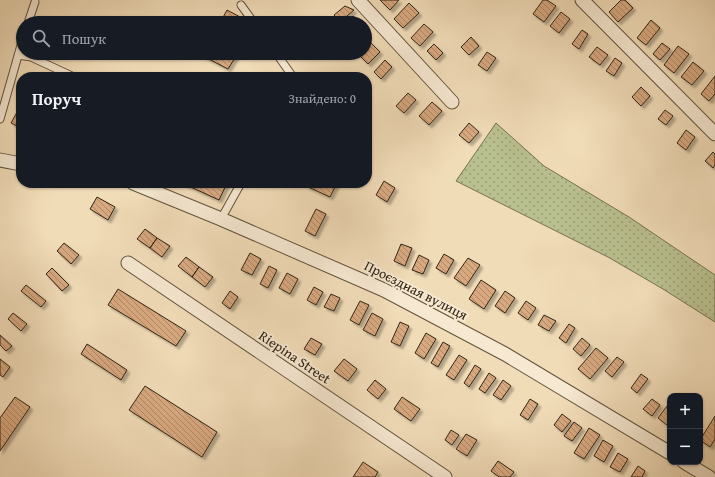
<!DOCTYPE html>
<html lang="uk">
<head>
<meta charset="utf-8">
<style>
  body { margin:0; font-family:"Gentium Book Plus",serif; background:#20242c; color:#f1f3f6 }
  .controls { position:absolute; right:12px; bottom:12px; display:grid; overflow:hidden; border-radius:8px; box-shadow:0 1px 3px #0004 }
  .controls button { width:36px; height:36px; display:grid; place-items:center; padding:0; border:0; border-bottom:1px solid #363941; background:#171b24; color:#f1f3f6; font:20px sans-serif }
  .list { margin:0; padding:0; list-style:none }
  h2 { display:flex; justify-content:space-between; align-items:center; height:52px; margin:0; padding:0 16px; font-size:17px }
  h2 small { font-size:13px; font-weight:400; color:#9ea1a6 }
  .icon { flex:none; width:22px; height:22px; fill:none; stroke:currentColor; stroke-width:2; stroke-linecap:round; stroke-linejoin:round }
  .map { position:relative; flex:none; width:715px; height:477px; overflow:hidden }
  .search { position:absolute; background:#171b24; box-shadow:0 1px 3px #0004; left:16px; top:16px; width:356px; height:44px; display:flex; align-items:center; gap:10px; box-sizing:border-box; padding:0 14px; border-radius:22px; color:#9ea1a6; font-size:15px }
  .panel { position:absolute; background:#171b24; box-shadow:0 1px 3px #0004; left:16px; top:72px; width:356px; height:116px; border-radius:16px }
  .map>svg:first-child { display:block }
  .grass { fill:url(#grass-dots); stroke:#767252 }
  .building { fill:url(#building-back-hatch); stroke:#322514; filter:url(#shadow) }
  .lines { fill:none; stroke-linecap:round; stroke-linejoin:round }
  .lane-casing { stroke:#62533d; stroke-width:9 }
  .street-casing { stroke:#62533d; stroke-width:15 }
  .lane { stroke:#f6e8d1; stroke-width:7 }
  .street { stroke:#f6e8d1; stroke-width:13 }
  .labels { text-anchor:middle; stroke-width:4; stroke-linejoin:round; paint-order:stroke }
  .street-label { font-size:14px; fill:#322514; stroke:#f6e8d1 }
</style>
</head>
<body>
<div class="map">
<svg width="715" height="477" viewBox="0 0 715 477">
  <defs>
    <pattern id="grass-dots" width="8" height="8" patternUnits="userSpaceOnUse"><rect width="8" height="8" fill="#b9c08f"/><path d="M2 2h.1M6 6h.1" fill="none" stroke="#979c74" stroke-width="1.8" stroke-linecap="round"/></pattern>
    <pattern id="building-back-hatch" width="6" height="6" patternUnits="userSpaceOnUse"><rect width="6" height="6" fill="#d8a87f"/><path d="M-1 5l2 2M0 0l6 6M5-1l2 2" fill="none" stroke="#b08967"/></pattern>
    <filter id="shadow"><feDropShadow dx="3" dy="3" stdDeviation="1" flood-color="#0004"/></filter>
  </defs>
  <rect width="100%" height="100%" fill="#f1dcb8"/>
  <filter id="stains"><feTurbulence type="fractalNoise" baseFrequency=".005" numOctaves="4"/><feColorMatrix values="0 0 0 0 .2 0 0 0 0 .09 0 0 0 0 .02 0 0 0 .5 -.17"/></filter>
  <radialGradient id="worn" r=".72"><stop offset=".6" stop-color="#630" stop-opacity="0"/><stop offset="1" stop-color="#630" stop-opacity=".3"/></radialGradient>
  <path class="grass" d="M496,123l48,43 85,51 86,58v47l-52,-33 -55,-32 -152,-76z"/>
  <path class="building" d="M380,0h19l-9,10z
    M543,0h4l9,6 -12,16 -11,-8z
    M621,0h4l8,8 -15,14 -9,-10z
    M409,3l10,10 -16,15 -9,-9z
    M345,6l9,4 -14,12 -6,-7z
    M227,10l15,8 -2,5h-20z
    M561,12l9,7 -11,14 -9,-7z
    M353,16l8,7h-14z
    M651,20l9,8 -14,17 -9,-7z
    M424,24l9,8 -13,14 -9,-8z
    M582,30l6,4 -9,15 -7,-5z
    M471,37l8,9 -10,9 -8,-8z
    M370,42l10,10 -12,12 -10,-10 7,-1v-6z
    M662,43l8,6 -10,11 -7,-6z
    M434,44l9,9 -7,7 -9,-9z
    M678,46l11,8 -15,19 -10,-8z
    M597,47l11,8 -8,10 -11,-8z
    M487,52l9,6 -9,13 -9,-6z
    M202,53h36l-10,16 -27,-14z
    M615,58l7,5 -8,13 -8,-5z
    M385,60l7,7 -11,12 -7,-7z
    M693,62l11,9 -12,14 -11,-8z
    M715,76v18l-6,7 -8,-7z
    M641,87l9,9 -9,10 -9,-9z
    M408,93l8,7 -12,13 -8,-7z
    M432,102l10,9 -13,14 -10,-9z
    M21,105v23l-10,-5z
    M665,110l8,6 -7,9 -8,-6z
    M469,123l10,9 -10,11 -10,-8z
    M686,130l9,7 -9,13 -9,-7z
    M713,152l2,2v11l-2,3 -8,-7z
    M384,181l11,7 -8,14 -11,-7z
    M182,183h45l-8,17z
    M308,183h29l-7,14 -24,-11z
    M97,197l18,10 -7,13 -18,-11z
    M316,209l10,5 -11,22 -10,-5z
    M145,229l12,9 -7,10 -13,-9z
    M157,238l13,8 -8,11 -12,-9z
    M64,243l15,12 -8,9 -14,-13z
    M401,244l11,4 -7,18 -11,-5z
    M250,253l11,6 -9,16 -11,-5z
    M444,254l10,6 -8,14 -10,-6z
    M419,255l10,5 -6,14 -11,-4z
    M186,257l13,10 -7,10 -14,-11z
    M468,258l12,7 -14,21 -12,-8z
    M269,266l8,4 -9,18 -8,-4z
    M199,267l14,10 -8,10 -13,-10z
    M52,268l17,17 -7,6 -16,-17z
    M287,273l11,6 -8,15 -11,-6z
    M481,280l15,10 -12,19 -15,-10z
    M26,285l20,16 -5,6 -20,-16z
    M314,287l9,5 -7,13 -9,-5z
    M118,289l68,42 -10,15 -68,-41z
    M230,291l8,6 -8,12 -8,-6z
    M505,291l10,7 -10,15 -10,-7z
    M331,294l9,4 -6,13 -10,-4z
    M360,301l9,4 -10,20 -9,-5z
    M526,301l10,7 -8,12 -10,-7z
    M13,313l14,11 -6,7 -13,-12z
    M372,313l11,6 -8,17 -12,-6z
    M544,315l12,6 -7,10 -11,-6z
    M400,322l9,4 -9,20 -9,-4z
    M569,324l6,4 -9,15 -7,-5z
    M426,333l10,6 -12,20 -9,-6z
    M0,335l12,11 -6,5 -6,-6z
    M311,338l11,6 -7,11 -11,-6z
    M582,338l8,7 -9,11 -8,-7z
    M443,342l7,4 -12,21 -7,-4z
    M87,344l40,26 -6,10 -40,-26z
    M596,348l12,10 -18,21 -12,-10z
    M459,355l8,5 -13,20 -8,-5z
    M617,357l7,5 -12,15 -7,-6z
    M0,359l10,8 -7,10 -3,-2z
    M344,359l13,10 -9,12 -14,-10z
    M475,365l6,4 -12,18 -5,-4z
    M489,373l7,5 -11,15 -6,-4z
    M641,374l7,5 -11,14 -6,-5z
    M375,380l11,9 -8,10 -11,-9z
    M503,380l8,6 -10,14 -8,-5z
    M145,386l72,46 -15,25 -73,-47z
    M15,397l15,10 -30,44v-33z
    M402,397l18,12 -9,12 -17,-12z
    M530,399l8,5 -10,16 -8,-5z
    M652,399l8,6 -8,11 -9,-7z
    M667,406l3,2v13l-3,4 -9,-7z
    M562,414l9,7 -9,11 -8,-7z
    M715,416v23l-5,8 -10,-7z
    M574,422l8,6 -10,13 -8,-5z
    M589,428l11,7 -16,24 -10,-6z
    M451,430l8,5 -7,10 -7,-5z
    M466,434l11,6 -10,16 -11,-7z
    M603,440l10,6 -9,16 -10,-6z
    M618,453l10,6 -8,13 -10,-5z
    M498,461l16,11 -4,5h-11l-8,-6z
    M363,462l15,10 -3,5h-22z
    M638,466l7,5 -3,6h-11z"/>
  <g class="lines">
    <g class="lane-casing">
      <path id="lane" d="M241,5l13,18
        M28,23l7,-21
        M276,53l17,24
        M18,55l13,2 43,20
        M0,119l23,-81
        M221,219l20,-36"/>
    </g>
    <g class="street-casing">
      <path id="street" d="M358,0l94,102
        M582,0l133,134
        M0,160l21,4
        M133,183l88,36 163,71 121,64 165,99
        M128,263l317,214
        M684,462l25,15"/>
    </g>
    <use href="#lane" class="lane"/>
    <use href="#street" class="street"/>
  </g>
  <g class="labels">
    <g class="street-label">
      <text transform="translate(416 290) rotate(27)" y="5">Проєздная вулиця</text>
      <text transform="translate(295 357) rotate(34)" y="5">Riepina Street</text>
    </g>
  </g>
  <rect width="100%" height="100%" filter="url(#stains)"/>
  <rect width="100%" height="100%" fill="url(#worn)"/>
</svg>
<div class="controls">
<button>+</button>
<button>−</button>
</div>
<div class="search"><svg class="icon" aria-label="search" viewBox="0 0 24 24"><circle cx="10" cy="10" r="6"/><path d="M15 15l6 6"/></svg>Пошук</div>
<section class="panel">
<h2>Поруч<small>Знайдено: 0</small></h2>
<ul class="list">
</ul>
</section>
</div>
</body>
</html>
